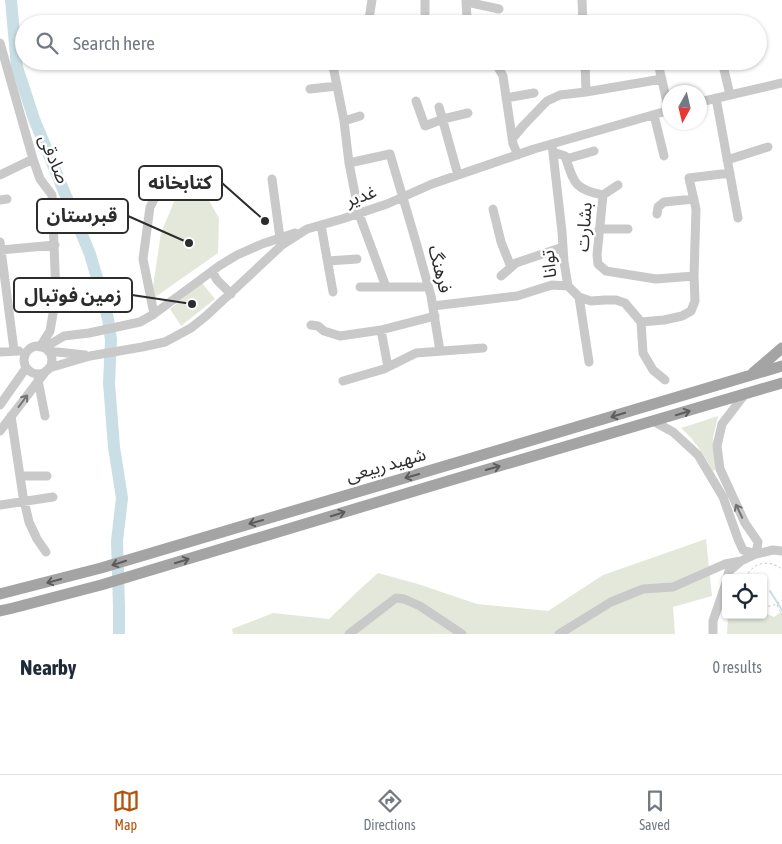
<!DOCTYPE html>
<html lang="en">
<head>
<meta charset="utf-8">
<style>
  body { margin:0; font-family:"Asap Condensed","Noto Sans Arabic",sans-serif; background:#f2f2f3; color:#1f2937 }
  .controls { position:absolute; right:15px; bottom:15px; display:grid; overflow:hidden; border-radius:5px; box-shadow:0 1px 4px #0004 }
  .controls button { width:45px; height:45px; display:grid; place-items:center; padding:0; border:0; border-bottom:1px solid #e0e1e3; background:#fff; color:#1f2937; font:25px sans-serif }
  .compass { position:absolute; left:662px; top:85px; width:45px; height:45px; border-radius:50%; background:#fff; box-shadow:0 1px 4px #0004; rotate:188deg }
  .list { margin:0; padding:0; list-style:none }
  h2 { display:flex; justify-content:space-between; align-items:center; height:65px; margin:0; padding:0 20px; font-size:21px }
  h2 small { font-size:16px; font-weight:400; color:#747a83 }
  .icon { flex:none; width:28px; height:28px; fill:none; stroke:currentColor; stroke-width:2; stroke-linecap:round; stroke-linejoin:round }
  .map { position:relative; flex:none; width:782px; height:634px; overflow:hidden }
  .search { position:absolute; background:#fff; box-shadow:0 1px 4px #0004; left:15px; right:15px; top:15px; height:55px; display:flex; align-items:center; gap:12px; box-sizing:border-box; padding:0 18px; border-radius:28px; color:#747a83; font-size:19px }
  .sheet { height:140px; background:#fff }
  nav { display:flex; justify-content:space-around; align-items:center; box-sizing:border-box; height:70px; border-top:1px solid #e0e1e3; background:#fff; font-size:14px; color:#747a83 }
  nav a { display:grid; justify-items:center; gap:2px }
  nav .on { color:#b45309 }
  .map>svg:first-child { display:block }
  .green { fill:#e4e8db }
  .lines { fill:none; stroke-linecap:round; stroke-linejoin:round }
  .stream { stroke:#c9dfe5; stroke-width:2 }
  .river { stroke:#c9dfe5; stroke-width:12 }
  .path { stroke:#c9c9c9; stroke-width:1; stroke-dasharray:2.5 2.5; stroke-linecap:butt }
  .minor { stroke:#c9c9c9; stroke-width:9 }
  .major { stroke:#a4a4a4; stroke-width:11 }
  .oneway { stroke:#737373 }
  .oneway2 { stroke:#5c5c5c }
  .labels { text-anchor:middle; stroke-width:5; stroke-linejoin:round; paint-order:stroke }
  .street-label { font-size:18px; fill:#2c2c2c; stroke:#fff }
  .leader { fill:none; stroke:#2c2c2c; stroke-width:2 }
  .callout-dot { fill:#2c2c2c; stroke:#fff; stroke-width:2 }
  .callout { fill:#fff; stroke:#2c2c2c; stroke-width:2 }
  .callout-label { font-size:19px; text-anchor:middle; font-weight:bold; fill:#2c2c2c }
</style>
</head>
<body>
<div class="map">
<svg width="782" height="634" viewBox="0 0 782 634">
  <rect width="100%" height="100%" fill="#fff"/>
  <path class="green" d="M200,185l19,33 -1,35 -67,47 10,-67 17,-41z
    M202,283l13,16 -34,27 -11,-17z
    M718,416l-5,22 3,31 -3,2c-9,-16 -18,-31 -32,-43z
    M706,539l6,57 -39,11 2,27h-442l-1,-5 41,-16 56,6 29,-28 20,-18 40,11 59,20 71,7 55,-36z
    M782,611v23h-55l1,-19h35v-3l11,5z"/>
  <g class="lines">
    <path class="stream" d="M770,591l12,19"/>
    <path class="river" d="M11,0l6,67 17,52 56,135 12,41 6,24 3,21 -2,43 5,64 8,51 -5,43 2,65v28"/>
    <path class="path" d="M746,578c6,-16 23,-19 36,-9
      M777,605l5,10
      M763,606c8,1 13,-1 19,-6"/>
    <path class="minor" d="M466,0l1,18 1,6
      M582,0l1,24
      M467,2l32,7
      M425,13v-13
      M363,24l6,-5 3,-19
      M0,43l33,116 7,20 12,16 4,101 -6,35 -10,16
      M332,61l12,60 5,42 10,51 27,73
      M374,61v1
      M492,61l3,1 8,14 10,68 5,11
      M585,61l1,31
      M722,61l8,34
      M658,63l11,48
      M310,89l27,-3
      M506,98l28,-5
      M716,98l22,120
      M416,101l9,25 18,-7 25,-6
      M700,102l82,-19
      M439,107l19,68
      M654,115l10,41
      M344,121l16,-5
      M512,139l11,-13 24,-25 13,-6 26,-3 76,-13
      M552,144l10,88 2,30 4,24 11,11 12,4 14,-1h11l9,3 16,19 2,31 10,17 12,10
      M553,152l12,4c9,26 8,33 38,39l-6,60 1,9 8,7 50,8 38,-3
      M566,159l28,-8
      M727,160l41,-13
      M349,163l41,-9 26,88 15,54 9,55
      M0,175l33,-16
      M272,179l8,59
      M603,195l15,-10
      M0,200l7,-1
      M493,209l8,33 10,25
      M657,214l1,-7 6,-5 30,-3
      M321,225l12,67
      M599,229h29
      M0,242l14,108
      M1,250l54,-5
      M328,261l29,-2
      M212,271l5,9 14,14
      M501,276l15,-13 47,-16
      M360,287h68
      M579,297l10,65
      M433,306l84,-10 35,-11 16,1
      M154,314l-11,-55 7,-52 9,-17 8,-8 28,-4
      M641,322l23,-2 18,-4 9,-5 4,-10 -1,-25 2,-67 -7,-31 41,-5
      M311,325l7,1 6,5 16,5 41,-6 54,-14
      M381,330l7,37
      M24 360a14 14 0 1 1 28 0a14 14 0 1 1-28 0Z
      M44,348l20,-12 25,-3 51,-11 14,-8 65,-48 18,-11 25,-11 33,-11
      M48,351l37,4
      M0,352l19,-1
      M49,368l41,-12 52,-9 23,-5 26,-14 15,-12 76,-71 25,-16 35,-10 45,-15 45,-20 102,-35 136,-39
      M38,380l7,36
      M343,381l41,-12 32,-16 67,-5
      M0,405l26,-37
      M11,416l12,80 6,26 8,17 9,13
      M653,421l20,11 25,23 25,42 15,42 5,11 13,4 2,-12 -13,-19 -25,-54 -3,-23 5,-22 23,-30
      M0,431l46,-60
      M20,476h27
      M0,505l53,-8
      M727,578l2,-7 11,-9
      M349,634l47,-36 8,1 16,7 42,28
      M559,634l52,-32 32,-13 30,-2 52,-23 16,-3 15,-7 17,-4 9,1
      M713,634v-13l13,-38"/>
    <path class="major" d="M753,373l29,-25
      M0,594l101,-26 681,-202
      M0,611l13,-3 88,-23 347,-104 334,-98"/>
  </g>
  <defs><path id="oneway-shaft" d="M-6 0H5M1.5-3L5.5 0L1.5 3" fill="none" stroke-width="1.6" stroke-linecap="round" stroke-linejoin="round" transform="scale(1.25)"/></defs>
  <g class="oneway">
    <use href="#oneway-shaft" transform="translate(23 401) rotate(-53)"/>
    <use href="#oneway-shaft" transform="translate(739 511) rotate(-115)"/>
  </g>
  <g class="oneway2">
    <use href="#oneway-shaft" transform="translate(683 413) rotate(-17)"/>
    <use href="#oneway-shaft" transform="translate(618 415) rotate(163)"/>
    <use href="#oneway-shaft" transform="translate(493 468) rotate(-16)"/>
    <use href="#oneway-shaft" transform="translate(412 476) rotate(164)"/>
    <use href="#oneway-shaft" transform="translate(338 514) rotate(-17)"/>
    <use href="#oneway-shaft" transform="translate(256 522) rotate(164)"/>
    <use href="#oneway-shaft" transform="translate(182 561) rotate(-17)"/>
    <use href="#oneway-shaft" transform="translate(119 563) rotate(162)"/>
    <use href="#oneway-shaft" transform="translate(54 581) rotate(165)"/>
  </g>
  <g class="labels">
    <g class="street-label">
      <text transform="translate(54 159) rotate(67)" y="6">صادقی</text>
      <text transform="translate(361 196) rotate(-20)" y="6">غدیر</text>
      <text transform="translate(584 227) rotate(-86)" y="6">بشارت</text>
      <text transform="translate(549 264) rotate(-96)" y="6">توانا</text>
      <text transform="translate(440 269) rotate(76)" y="6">فرهنگ</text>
      <text transform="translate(386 465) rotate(-16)" y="6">شهید ربیعی</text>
    </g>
  </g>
  <path class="leader" d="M265 221L222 183M189 243L128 216M192 304L132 295"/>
  <g class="callout-dot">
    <circle cx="265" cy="221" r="5"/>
    <circle cx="189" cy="243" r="5"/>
    <circle cx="192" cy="304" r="5"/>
  </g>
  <g class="callout">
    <rect x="139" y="166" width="83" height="34" rx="5"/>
    <rect x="37" y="199" width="91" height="34" rx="5"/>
    <rect x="14" y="278" width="118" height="34" rx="5"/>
  </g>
  <g class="callout-label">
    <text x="180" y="189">کتابخانه</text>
    <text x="82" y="222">قبرستان</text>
    <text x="73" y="302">زمین فوتبال</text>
  </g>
</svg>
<div class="controls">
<button><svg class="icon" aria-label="locate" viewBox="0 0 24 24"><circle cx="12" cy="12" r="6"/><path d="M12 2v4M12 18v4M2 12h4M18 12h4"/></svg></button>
</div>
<svg class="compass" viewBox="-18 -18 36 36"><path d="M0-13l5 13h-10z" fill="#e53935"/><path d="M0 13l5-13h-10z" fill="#747a83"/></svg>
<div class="search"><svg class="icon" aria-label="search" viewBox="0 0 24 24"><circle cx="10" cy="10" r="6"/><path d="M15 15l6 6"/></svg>Search here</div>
</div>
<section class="sheet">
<h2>Nearby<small>0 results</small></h2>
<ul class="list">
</ul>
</section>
<nav>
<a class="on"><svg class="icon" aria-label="map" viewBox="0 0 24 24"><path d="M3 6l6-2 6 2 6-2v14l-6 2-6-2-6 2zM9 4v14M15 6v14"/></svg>Map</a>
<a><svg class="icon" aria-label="directions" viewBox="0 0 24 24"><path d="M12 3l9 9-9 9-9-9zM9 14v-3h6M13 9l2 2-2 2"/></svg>Directions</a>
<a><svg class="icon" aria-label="saved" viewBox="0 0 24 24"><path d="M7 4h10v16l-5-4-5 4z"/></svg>Saved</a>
</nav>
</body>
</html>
